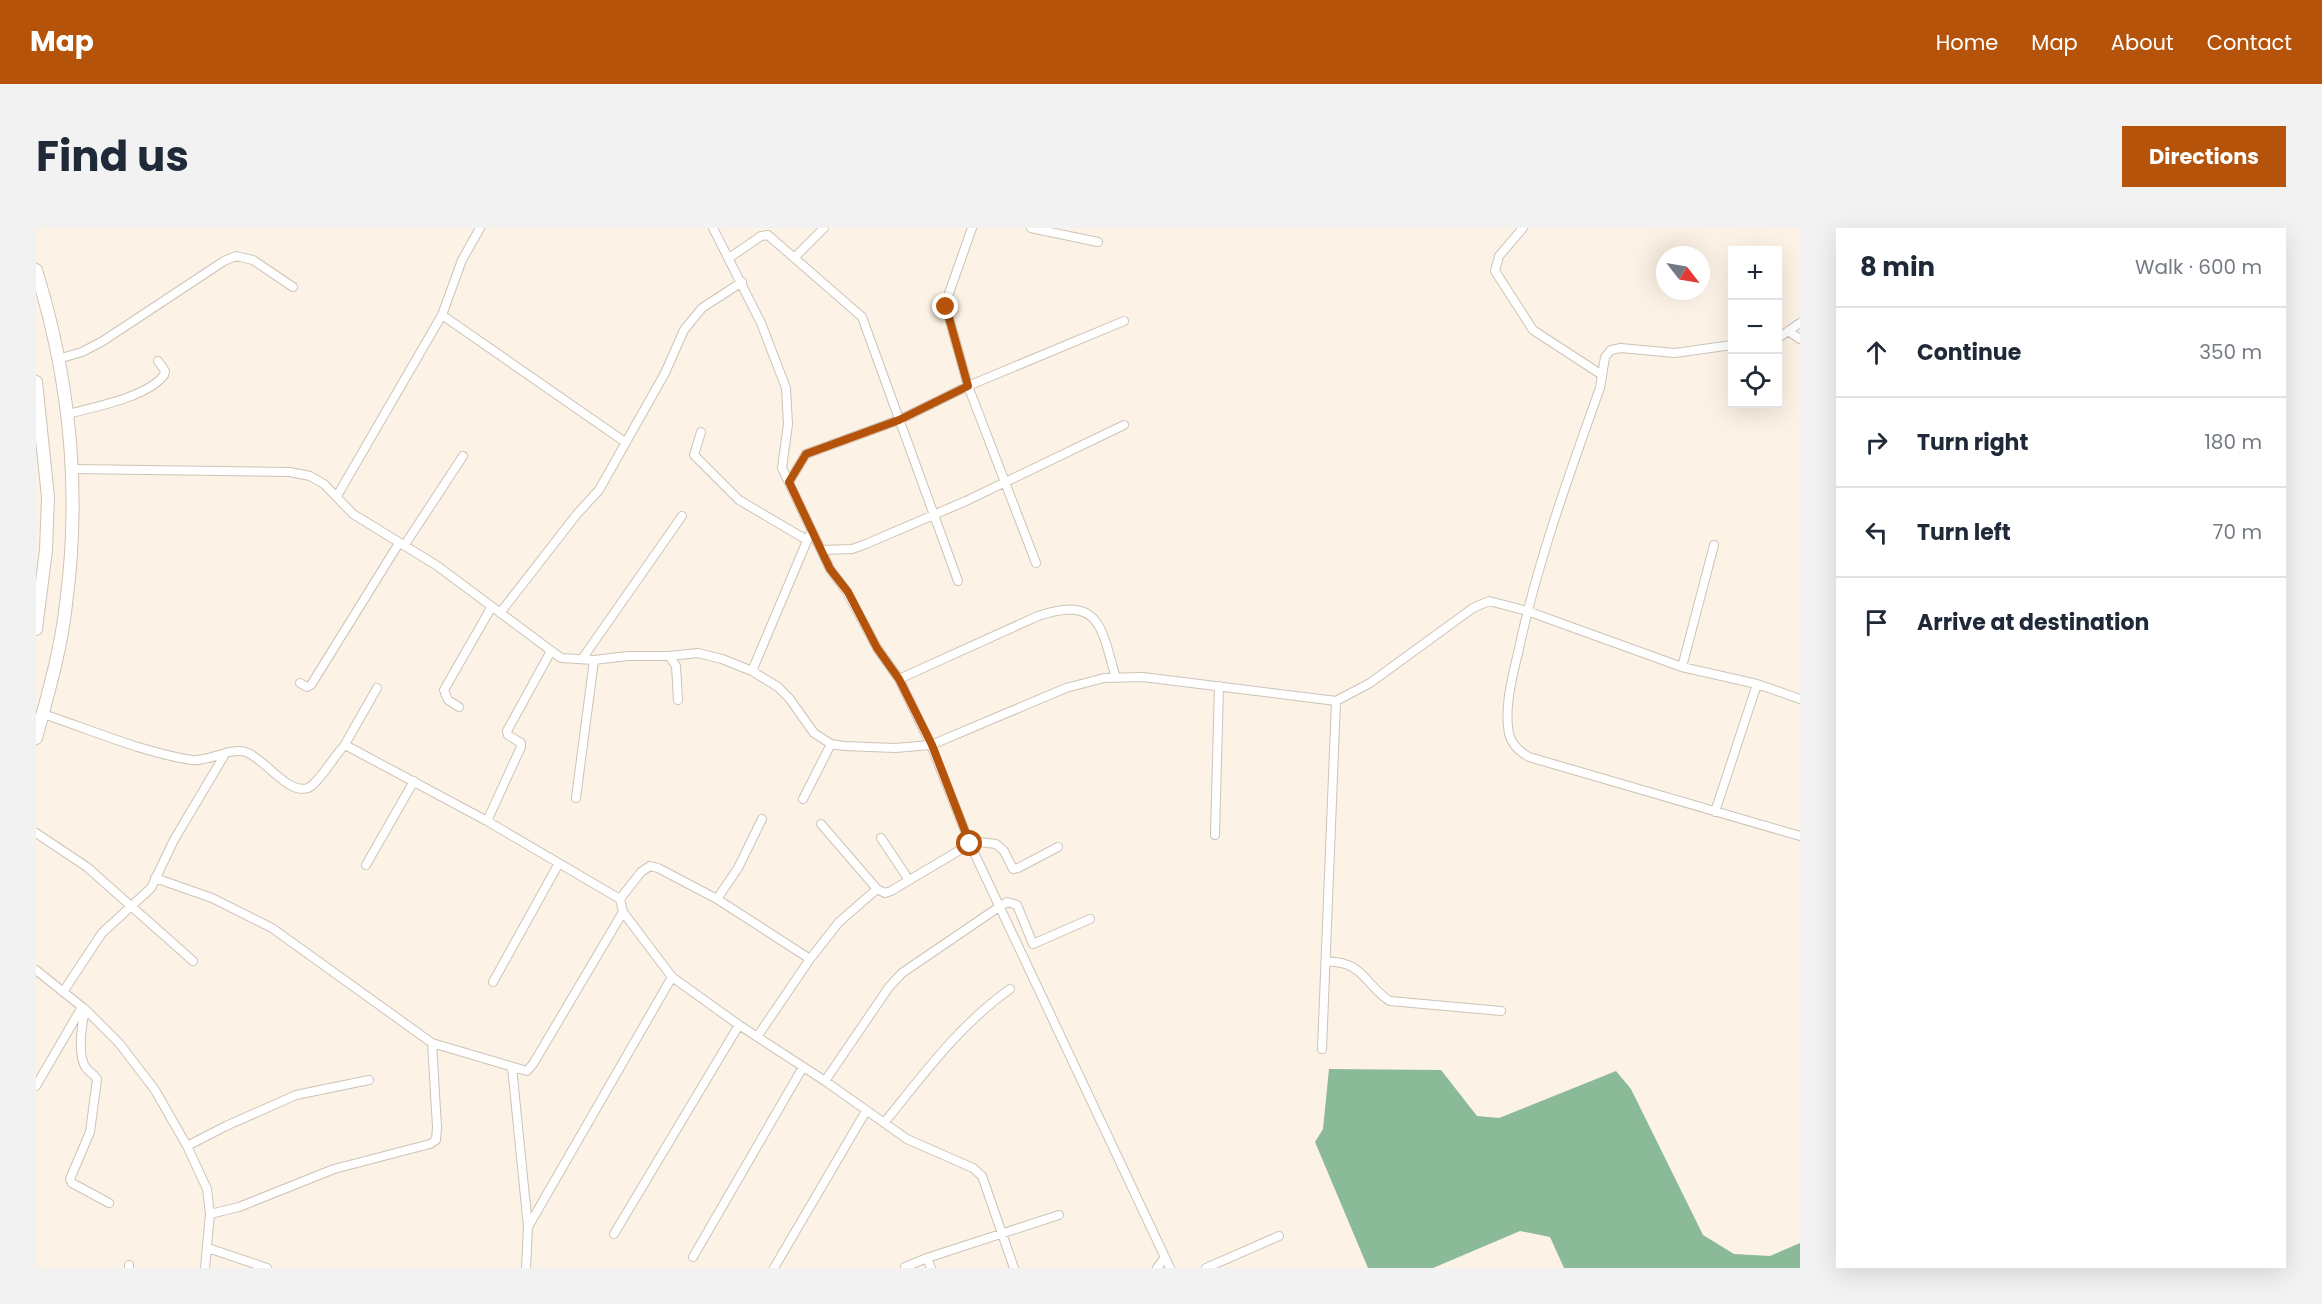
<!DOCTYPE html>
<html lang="en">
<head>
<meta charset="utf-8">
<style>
  body { margin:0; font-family:Poppins,sans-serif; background:#f2f2f3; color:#1f2937 }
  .controls { position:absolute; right:18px; top:18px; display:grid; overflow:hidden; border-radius:0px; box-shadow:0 6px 24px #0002 }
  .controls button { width:54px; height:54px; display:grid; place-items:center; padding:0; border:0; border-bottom:2px solid #e0e1e3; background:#fff; color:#1f2937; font:30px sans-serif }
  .compass { position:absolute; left:1620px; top:18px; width:54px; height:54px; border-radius:50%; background:#fff; box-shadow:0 6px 24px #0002; rotate:121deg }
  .stop { position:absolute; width:18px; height:18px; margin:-14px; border:4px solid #b45309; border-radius:50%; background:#fff }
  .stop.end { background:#b45309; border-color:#fff; box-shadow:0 2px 6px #0008 }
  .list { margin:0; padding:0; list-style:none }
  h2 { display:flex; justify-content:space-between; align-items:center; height:78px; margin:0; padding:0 24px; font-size:26px }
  h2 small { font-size:20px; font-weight:400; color:#747a83 }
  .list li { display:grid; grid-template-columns:39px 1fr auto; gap:18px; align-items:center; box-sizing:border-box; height:90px; padding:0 24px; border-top:2px solid #e0e1e3 }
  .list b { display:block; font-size:22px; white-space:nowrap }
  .list em { font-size:20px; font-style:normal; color:#747a83 }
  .icon { flex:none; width:33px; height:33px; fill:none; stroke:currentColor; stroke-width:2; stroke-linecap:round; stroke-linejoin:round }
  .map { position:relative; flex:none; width:1764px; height:1040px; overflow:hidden; border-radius:0px }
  header { display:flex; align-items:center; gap:36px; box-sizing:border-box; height:84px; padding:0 30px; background:#b45309; color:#fff }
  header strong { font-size:28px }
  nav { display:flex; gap:33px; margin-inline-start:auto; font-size:21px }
  .intro { display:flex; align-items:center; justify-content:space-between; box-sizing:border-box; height:144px; padding:0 36px }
  h1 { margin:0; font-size:42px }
  .button { padding:15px 27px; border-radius:0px; background:#b45309; color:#fff; font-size:21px; font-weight:700 }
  main { display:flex; gap:36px; padding:0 36px }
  aside { flex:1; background:#fff; border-radius:0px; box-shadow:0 6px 24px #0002 }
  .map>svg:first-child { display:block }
  .forest { fill:#8bba98 }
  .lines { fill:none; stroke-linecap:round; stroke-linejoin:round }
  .street-casing { stroke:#cdc3b7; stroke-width:10 }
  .primary-casing { stroke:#cdc3b7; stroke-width:14 }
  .street { stroke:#fff; stroke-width:8 }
  .primary { stroke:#fff; stroke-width:12 }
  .route { stroke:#b45309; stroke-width:8 }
</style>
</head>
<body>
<header>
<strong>Map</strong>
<nav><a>Home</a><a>Map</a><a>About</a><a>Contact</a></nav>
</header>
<div class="intro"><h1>Find us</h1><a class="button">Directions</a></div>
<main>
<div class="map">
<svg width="1764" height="1040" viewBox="0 0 1764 1040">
  <rect width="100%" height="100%" fill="#fcf2e5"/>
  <path class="forest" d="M1293,841l112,1 36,46 22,2 117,-47 15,18 72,146 31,19 36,2 30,-13v25h-236l-14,-31 -30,-6 -87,37h-65l-53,-126 8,-13z"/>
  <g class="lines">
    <g class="street-casing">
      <path id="street" d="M677,0l48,95 25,65 2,36 -6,44 48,101 17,23 30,56 22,31 32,66 39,99 200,424
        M936,0l-24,68 -2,11 22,79 68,177
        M995,0l67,14
        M1487,0l-24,28 -4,15 38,59 69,45
        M693,30l32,-22 7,-1 94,82 96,264
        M758,30l30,-30
        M406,87l183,127
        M1752,103l12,8
        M1742,110l22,-15
        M1696,117l-57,8 -54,-5 -10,2 -6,7 -5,31c-31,87 -63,175 -82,265 -6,25 -14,55 -9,81 3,11 11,18 20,23l271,79
        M22,131l24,-7 21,-11 121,-80 12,-5 17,4 40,27
        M32,186c26,-7 80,-17 96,-39l1,-4 -7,-10
        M665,204l-7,23 45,45 68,40
        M37,241l217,3 20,4 14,8 29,30 83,51 125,93 33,2 34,-4h41l29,-3 24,6 30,12 26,16 11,11 25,35 17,11 13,2 51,2 36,-3 135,-57 38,-10 39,-1 193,24 34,-18 103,-75 16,-7 38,10 155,56 75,17 43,15
        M753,254l17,-28 93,-34 69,-34 156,-65
        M301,268l105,-181 20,-55 18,-32
        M368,318l59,-90
        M785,322l31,-1 14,-5 100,-43 158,-76
        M464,385l77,-99 22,-24 66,-117 19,-43 18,-22 40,-26
        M633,428l7,10 2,34
        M546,431l100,-143
        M1646,439l32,-122
        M716,443l57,-135
        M863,451l139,-63c63,-21 63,12 78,62
        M264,455l7,4 4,-2 88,-142
        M423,479l-11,-7 -4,-10 47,-82
        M7,486c46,15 101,39 149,46 17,2 37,-13 54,-8 18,6 42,43 62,36 10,-4 26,-32 36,-42h3l140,75 133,78 3,13 49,65 67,48 86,56 82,58 66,29 9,8 32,92
        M308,518l33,-58
        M540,570l18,-138
        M767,571l28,-55
        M1679,584l42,-128
        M451,593l34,-74v-4l-13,-8 -1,-4 44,-80
        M0,605l51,34 106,94
        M1179,607l4,-149
        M845,610l28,42
        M330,637l48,-84
        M119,650l57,20 60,30 160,115 95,28 6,-7 90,-152
        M841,661l8,4 6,-2 79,-47 9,-2 17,2 8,7 9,18 5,-1 40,-21
        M584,671l21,-27 9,-6 8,2 59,31 93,60 -53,78
        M681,671l21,-31 24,-49
        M774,731l29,-37 38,-33 -56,-65
        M1290,733c6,1 13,1 19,3 19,5 28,28 45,37l111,10
        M0,742l50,40 33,33 36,47 32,56 20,43 3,25 -5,54
        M457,754l66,-119
        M27,764l39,-59 49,-45 23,-48 51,-86
        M49,781c-3,15 -8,46 1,59 4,5 8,6 11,11l-7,53 -20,47 2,4 37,20
        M1286,821l14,-348
        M476,839l16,160 -2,41
        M789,853l64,-94 13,-14 97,-66 8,-5 10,3 16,39 57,-25
        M0,858l46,-79
        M848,895c39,-48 75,-98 126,-134
        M151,918l39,-20 70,-31 73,-15
        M174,986l29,-7 95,-38 96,-25 6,-4 1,-13 -5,-84
        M492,999l144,-250
        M578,1006l125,-209
        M172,1020l59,20
        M657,1029l110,-190
        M93,1037v3
        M869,1039l22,-9
        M738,1040l92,-157
        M895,1040l-4,-10 132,-43
        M1121,1040l8,-11
        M1170,1040l73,-32"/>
    </g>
    <g class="primary-casing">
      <path id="primary" d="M0,42c34,109 45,221 30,334 -5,46 -18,90 -30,134
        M0,154l12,115 -2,53 -10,79"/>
    </g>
    <use href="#street" class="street"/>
    <use href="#primary" class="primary"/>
  </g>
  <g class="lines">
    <path class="route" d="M910,79l22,79 -69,34 -93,34 -17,28 41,87 18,23 29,56 22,31 33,66 38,99"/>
  </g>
</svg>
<div class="controls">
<button>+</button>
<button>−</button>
<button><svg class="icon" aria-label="locate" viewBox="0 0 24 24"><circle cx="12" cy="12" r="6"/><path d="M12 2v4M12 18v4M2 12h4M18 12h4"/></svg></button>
</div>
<svg class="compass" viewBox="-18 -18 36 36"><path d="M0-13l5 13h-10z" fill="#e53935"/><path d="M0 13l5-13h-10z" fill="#747a83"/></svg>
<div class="stop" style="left:934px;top:616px"></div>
<div class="stop end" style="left:910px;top:79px"></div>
</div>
<aside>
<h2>8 min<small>Walk · 600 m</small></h2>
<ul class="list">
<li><svg class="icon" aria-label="ahead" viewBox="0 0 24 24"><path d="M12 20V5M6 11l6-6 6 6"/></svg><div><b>Continue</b></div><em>350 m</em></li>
<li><svg class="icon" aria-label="right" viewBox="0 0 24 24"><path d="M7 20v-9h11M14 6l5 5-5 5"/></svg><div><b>Turn right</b></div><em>180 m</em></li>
<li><svg class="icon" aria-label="left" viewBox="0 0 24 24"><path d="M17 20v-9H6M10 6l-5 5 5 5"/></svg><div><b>Turn left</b></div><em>70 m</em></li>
<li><svg class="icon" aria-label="arrive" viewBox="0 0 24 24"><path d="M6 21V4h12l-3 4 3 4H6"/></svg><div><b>Arrive at destination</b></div></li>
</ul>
</aside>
</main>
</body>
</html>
